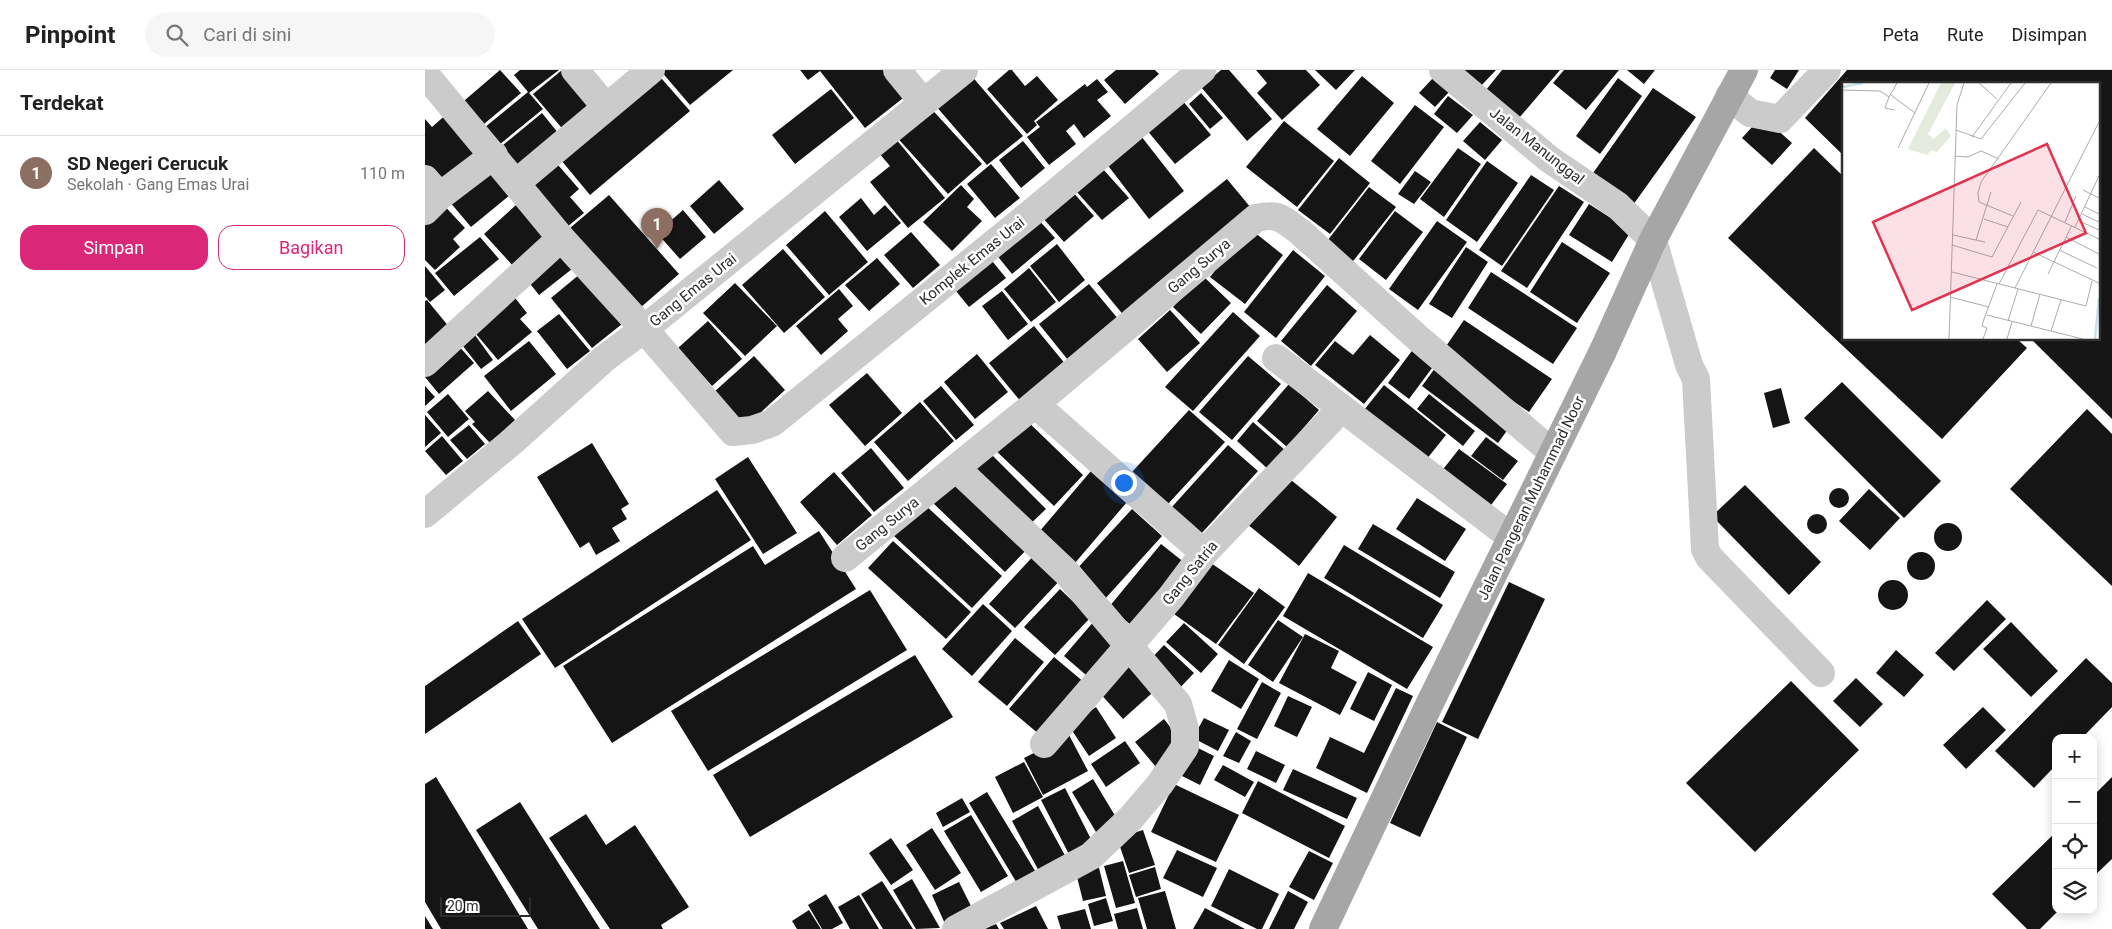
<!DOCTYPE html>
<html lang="id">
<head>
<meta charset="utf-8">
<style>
  body { margin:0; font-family:Roboto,sans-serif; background:#f6f6f6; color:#222 }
  .controls { position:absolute; right:15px; bottom:15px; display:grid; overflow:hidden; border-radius:10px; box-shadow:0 2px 12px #0003 }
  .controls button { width:45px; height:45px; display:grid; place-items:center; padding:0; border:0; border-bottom:1px solid #e0e0e0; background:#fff; color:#222; font:25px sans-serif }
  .scale { position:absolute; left:15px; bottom:12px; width:91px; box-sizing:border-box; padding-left:5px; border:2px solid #2e2e2e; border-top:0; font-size:14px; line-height:18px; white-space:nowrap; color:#2e2e2e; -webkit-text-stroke:4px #fff; paint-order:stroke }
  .you { position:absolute; left:698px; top:412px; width:18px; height:18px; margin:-12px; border:4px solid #fff; border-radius:50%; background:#1a73e8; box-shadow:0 0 0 8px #1a73e833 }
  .badge { display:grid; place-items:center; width:32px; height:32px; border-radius:50%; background:#db2777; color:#fff; font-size:16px; font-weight:700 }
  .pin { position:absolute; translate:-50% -41px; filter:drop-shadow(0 1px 2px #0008) }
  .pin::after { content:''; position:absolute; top:26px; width:18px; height:15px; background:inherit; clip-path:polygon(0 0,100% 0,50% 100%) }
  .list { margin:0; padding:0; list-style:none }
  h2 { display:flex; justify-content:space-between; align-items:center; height:65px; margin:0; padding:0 20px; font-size:21px }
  h2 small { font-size:16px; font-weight:400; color:#767676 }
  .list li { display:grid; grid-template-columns:32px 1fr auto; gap:15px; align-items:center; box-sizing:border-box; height:75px; padding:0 20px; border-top:1px solid #e0e0e0 }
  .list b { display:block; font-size:19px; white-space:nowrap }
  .list p { margin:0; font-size:16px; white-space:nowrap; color:#767676 }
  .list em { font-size:16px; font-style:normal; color:#767676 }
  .actions { display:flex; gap:10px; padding:15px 20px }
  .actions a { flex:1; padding:11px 0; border:1px solid #db2777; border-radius:15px; text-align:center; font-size:18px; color:#db2777 }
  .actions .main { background:#db2777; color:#fff }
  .icon { flex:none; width:28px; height:28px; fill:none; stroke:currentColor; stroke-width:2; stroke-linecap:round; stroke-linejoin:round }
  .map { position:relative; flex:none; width:1687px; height:859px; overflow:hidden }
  header { display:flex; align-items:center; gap:30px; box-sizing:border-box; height:70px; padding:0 25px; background:#fff; border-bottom:1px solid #e0e0e0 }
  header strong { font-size:24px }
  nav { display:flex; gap:28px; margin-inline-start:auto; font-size:18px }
  .search { width:350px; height:45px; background:#f6f6f6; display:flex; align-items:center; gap:12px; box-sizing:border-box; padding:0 18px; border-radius:28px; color:#767676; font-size:19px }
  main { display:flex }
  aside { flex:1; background:#fff }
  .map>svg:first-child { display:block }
  .building { fill:#151515 }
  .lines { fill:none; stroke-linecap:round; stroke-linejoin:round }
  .minor { stroke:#cbcbcb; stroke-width:28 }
  .major { stroke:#a6a6a6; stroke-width:28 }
  .labels { text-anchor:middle; stroke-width:5; stroke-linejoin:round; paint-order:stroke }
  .street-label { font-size:15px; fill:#2e2e2e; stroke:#fff }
  .inset-river { fill:none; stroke:#c8e0ea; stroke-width:2.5 }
  .inset-road { fill:none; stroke:#ababab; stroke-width:1 }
  .view { fill:#e13450; fill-opacity:0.15; stroke:#e13450; stroke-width:2.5 }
  .inset-edge { fill:none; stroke:#2e2e2e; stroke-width:2.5 }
</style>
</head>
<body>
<header>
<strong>Pinpoint</strong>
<div class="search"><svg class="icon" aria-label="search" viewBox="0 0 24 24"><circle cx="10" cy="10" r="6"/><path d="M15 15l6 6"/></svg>Cari di sini</div>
<nav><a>Peta</a><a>Rute</a><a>Disimpan</a></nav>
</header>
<main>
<aside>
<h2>Terdekat<small></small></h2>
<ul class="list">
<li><span class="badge" style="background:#8d6e63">1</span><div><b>SD Negeri Cerucuk</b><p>Sekolah · Gang Emas Urai</p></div><em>110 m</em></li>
</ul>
<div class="actions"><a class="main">Simpan</a><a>Bagikan</a></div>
</aside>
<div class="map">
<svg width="1687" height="859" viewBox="0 0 1687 859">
  <rect width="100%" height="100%" fill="#fff"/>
  <path class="building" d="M75,0l21,23 -43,36 -20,-23z
    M95,0h39l-30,23 14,16 -49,40 -15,-17 49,-40 -14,-17z
    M137,0l36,36 -32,27 -33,-39z
    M235,0h73l-43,35z
    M375,0h87l20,25 -42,33 -45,-57 -12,9z
    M584,0h3l13,16 12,-10 21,24 -24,21 3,4 -10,9 -40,-45z
    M691,0h39l4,4 -34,30 -21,-24z
    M796,0h8l43,49 -25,22 -46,-54z
    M831,0h50l14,15 -38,35 -25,-27 10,-10z
    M890,0h40l-19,20z
    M1034,0h37l-17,18z
    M1077,0h58l-41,48 -33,-28z
    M1139,0h55l-33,40 -33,-27z
    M1202,0h28l-11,14z
    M1350,0h24l-12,19 -17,-11z
    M1422,0h265v349l-81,-80h67v-255h-255v71l-38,-37z
    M230,1l35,40 -100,84 -34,-41z
    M545,4l53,62 -36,29 -52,-60z
    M937,6l32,27 -44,53 -33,-27z
    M1008,8l16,14 -14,15 -16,-14z
    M1193,8l24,18 -42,58 -24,-18z
    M672,9l11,13 -11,8 14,16 -27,22 -10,-14 -8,7 10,13 -27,21 -22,-28 13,-10 -4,-5 49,-38 2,3z
    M1228,18l43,29 -63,88 -42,-29z
    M406,19l23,29 -59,46 -23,-29z
    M776,23l22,25 -13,11 -21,-25z
    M1023,26l25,19 -16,18 -23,-19z
    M757,30l29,35 -36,29 -29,-35z
    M501,33l56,61 -34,30 -55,-61z
    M990,35l29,22 -44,57 -29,-23z
    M24,42l36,40 -42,37 -18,-20v-50l7,8z
    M117,43l21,26 -45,36 -21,-25z
    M1337,46l30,27 -20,22 -30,-27z
    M859,51l50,40 -37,46 -51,-40z
    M1055,52l22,18 -17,20 -22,-19z
    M716,66l43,55 -35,28 -43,-56z
    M470,68l50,60 -37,30 -38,-46 20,-16 -12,-14z
    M598,71l22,27 -24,20 -22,-28z
    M1033,78l23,16 -37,53 -24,-18z
    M1389,78l29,28v163h174l10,9 -85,91 -214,-201z
    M127,88l27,31 -9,8 14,16 -17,14 -40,-47z
    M914,88l31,25 -40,51 -32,-24z
    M1062,91l31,22 -41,59 -31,-22z
    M566,94l29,34 -25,20 -28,-34z
    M677,98l27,30 -27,22 -26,-29z
    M64,99l21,26 -39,32 -22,-26z
    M990,101l16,11 -17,22 -16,-10z
    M1106,105l23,15 -52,76 -23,-16z
    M802,109l29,35 -131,103 -28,-34z
    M294,110l25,29 -30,25 -24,-28z
    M536,115l13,14 -7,8 15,14 -30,30 -29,-29z
    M1134,116l25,16 -57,86 -26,-17z
    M944,117l27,20 -46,58 -26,-20z
    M647,121l22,25 -30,26 -22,-25z
    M184,125l70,79 -39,34 -70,-80z
    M436,128l13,17 11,-10 16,18 -34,28 -28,-34z
    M15,131l25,27 -12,11 7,8 -25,23 -10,-10v-45z
    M1164,134l42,27 -19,31 -43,-27z
    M91,135l30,34 -32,28 -30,-33z
    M258,140l23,27 -26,22 -23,-26z
    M400,141l43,51 -39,33 -43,-50z
    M970,141l28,21 -37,48 -27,-21z
    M612,148l18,20 -43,36 -17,-21z
    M1012,151l30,21 -49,68 -29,-21z
    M824,158l34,27 -38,49 -35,-27z
    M486,162l29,33 -27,23 -29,-33z
    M55,167l19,22 -45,37 -19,-23z
    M1137,172l48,31 -33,50 -47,-31z
    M632,174l28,36 -26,22 -29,-36z
    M138,177l14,18 -38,30 -15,-19z
    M1041,177l22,15 -36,56 -23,-14z
    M358,179l42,48 -41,36 -42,-48z
    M868,180l32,26 -49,62 -32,-26z
    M563,186l18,22 -37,29 -18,-22z
    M452,188l23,26 -31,27 -24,-26z
    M0,196l20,24 -15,12 -5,-6z
    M604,198l27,34 -25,20 -27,-33z
    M1066,202l86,56 -24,36 -85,-56z
    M155,204l42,50 -30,24 -41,-50z
    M778,206l28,27 -30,31 -28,-27z
    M310,213l42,43 -32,30 -42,-43z
    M664,214l30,36 -51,40 -29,-36z
    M902,215l30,26 -46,55 -30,-25z
    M414,219l14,17 -15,13 10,12 -27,24 -25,-29z
    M577,221l26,33 -20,16 -26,-34z
    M87,224l15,19 -7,6 12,13 -34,28 -27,-32z
    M2,230l23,28 -25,21v-48z
    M745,240l30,33 -33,29 -29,-33z
    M808,242l27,24 -67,75 -28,-24z
    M134,244l31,37 -23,18 -30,-38z
    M1039,250l88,59 -23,33 -87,-60z
    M283,251l34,38 -30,27 -34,-38z
    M609,256l33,40 -45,37 -33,-40z
    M47,261l21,29 -12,9 -22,-28z
    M945,265l30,25 -36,44 -49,-39 20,-24 18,14z
    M104,271l27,33 -45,37 -27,-35z
    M31,273l18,20 -35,31 -14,-17v-7z
    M992,274l21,16 -29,39 -21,-16z
    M552,284l31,38 -33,27 -31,-37z
    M329,286l31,34 -39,36 -32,-34z
    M823,286l33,28 -49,56 -33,-28z
    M1013,294l76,57 -16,22 -76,-57z
    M442,303l35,40 -37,33 -36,-41z
    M1417,312l99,99 -37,37 -100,-100z
    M864,314l30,26 -32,37 -30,-26z
    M959,315l62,50 -20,25 -62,-50z
    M0,316l10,11 -10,9z
    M516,316l33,39 -18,15 -33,-39z
    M1356,318l9,35 -17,5 -9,-35z
    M63,321l27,29 -25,23 -18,-19 3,-2 -10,-11z
    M23,324l21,25 -21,18 -21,-25z
    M1004,324l46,37 -12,15 -46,-37z
    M495,332l34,39 -46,40 -34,-39z
    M1662,339l25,25v152l-102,-97z
    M764,340l36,32 -57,62 -36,-32z
    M0,345l16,18 -16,14z
    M597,346l61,59 -29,31 -62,-59z
    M828,352l33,29 -17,19 -32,-29z
    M44,355l16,19 -18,15 -17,-19z
    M17,366l21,25 -17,14 -21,-24z
    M1061,367l32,24 -15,19 -32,-24z
    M167,373l37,61 -8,5 6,10 -15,9 8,13 -24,14 -7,-13 -9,6 -43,-71z
    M803,375l30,26 -57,63 -30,-26z
    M559,377l62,62 -22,21 -62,-61z
    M446,378l33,40 -30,24 -33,-39z
    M1034,379l48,35 -22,29 -48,-36z
    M323,387l49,76 -34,21 -48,-75z
    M666,401l36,31 -52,61 -36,-31z
    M409,402l38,43 -35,30 -37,-43z
    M533,405l73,70 -26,27 -73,-70z
    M861,406l51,41 -38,49 -52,-42z
    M1320,415l76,77 -32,33 -77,-79z
    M1404 428a10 10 0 1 1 20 0a10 10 0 1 1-20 0Z
    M1444,419l31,29 -30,32 -31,-29z
    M292,420l34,50 -196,128 -33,-49z
    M992,428l49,31 -21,32 -49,-32z
    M499,434l78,72 -30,32 -78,-72z
    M707,439l30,27 -58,64 -30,-28z
    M1382 454a10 10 0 1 1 20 0a10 10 0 1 1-20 0Z
    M1509 467a14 14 0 1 1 28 0a14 14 0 1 1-28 0Z
    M948,454l82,48 -15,26 -82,-49z
    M394,461l37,58 -244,154 -49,-77 190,-120 12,19z
    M468,471l78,71 -25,27 -78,-71z
    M736,474l29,23 -53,63 -28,-23z
    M919,475l99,60 -20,33 -99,-60z
    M1482 496a14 14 0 1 1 28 0a14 14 0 1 1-28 0Z
    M612,482l27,24 -49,52 -26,-24z
    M786,493l43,30 -38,51 -42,-30z
    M883,503l125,74 -26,42 -124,-73z
    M1453 525a15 15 0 1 1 30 0a15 15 0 1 1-30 0Z
    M1084,512l36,17 -67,140 -36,-17z
    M834,518l26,19 -41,57 -26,-19z
    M635,519l30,29 -35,37 -31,-28z
    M445,520l37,60 -199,121 -37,-60z
    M1562,530l19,19 -52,52 -19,-18z
    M558,534l29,27 -40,45 -30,-27z
    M670,550l29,26 -31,35 -29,-25z
    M853,550l25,17 -30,45 -25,-17z
    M93,551l23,33 -116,80v-48z
    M1586,552l47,49 -27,26 -48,-48z
    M759,553l34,31 -17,19 -35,-31z
    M880,564l34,17 -8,17 26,14 -17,33 -61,-32z
    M590,568l29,24 -37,44 -29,-24z
    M739,575l30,28 -19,20 -30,-28z
    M1471,580l28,25 -20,22 -28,-24z
    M490,585l38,62 -203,120 -37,-62z
    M629,587l31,26 -45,52 -31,-26z
    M1661,588l26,25v24l-30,31h-26v27l-22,23 -39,-37z
    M712,589l23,27 -37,33 -24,-27z
    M804,590l30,19 -18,30 -30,-18z
    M943,602l24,13 -18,36 -24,-12z
    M1431,608l27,26 -23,23 -27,-26z
    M1366,611l68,69 -104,102 -69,-69z
    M837,612l19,11 -24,46 -20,-10z
    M971,618l17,8 -46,97 -51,-25 14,-31 34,16z
    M863,626l24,11 -15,30 -23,-11z
    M671,637l20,31 -27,18 -20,-30z
    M1558,637l23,23 -40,39 -23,-24z
    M779,648l25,12 -11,21 -25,-13z
    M739,649l20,26 -28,22 -21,-25z
    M1012,652l30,15 -47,100 -30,-14z
    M811,662l15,9 -12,22 -16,-7z
    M644,665l19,36 -45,24 -19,-37z
    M700,671l15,22 -34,24 -15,-23z
    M769,676l20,10 -14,29 -20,-10z
    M831,681l29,14 -9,18 -29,-14z
    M599,692l19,35 -30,16 -18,-36z
    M798,695l31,17 -9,15 -31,-17z
    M868,699l64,29 -10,21 -64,-29z
    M11,707l92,152h-87l-16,-27v-118z
    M1687,707v82l-19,18v-81z
    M668,709l27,45 -21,13 -27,-45z
    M833,711l87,45 -16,32 -87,-45z
    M749,714l65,31 -23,47 -65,-30z
    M640,718l31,61 -23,13 -32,-62z
    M562,722l53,87 -19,11 -52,-87z
    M537,728l8,14 -27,15 -7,-14z
    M95,732l80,127h-62l-62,-99z
    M613,736l30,55 -27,14 -29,-54z
    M161,744l20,31 29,-20 54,82 -28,18 2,4h-53l-61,-91z
    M546,745l37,61 -27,16 -37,-61z
    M507,758l29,45 -26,17 -29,-45z
    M718,760l12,35 -26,8 -12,-35z
    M1631,762v78h3l-19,19h-13l-35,-35z
    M466,768l22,32 -22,15 -22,-32z
    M752,780l40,18 -14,29 -40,-19z
    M884,781l24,12 -19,37 -25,-13z
    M698,791l12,42 -19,5 -12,-42z
    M673,794l8,32 -23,5 -8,-32z
    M730,797l6,22 -25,8 -7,-22z
    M804,799l50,25 -17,35h-5l-46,-23z
    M487,809l28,49 -24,1 -23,-39z
    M457,811l31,48h-30l-22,-35z
    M534,812l15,30 -28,14 -14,-31z
    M740,821l11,38h-29l-9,-31z
    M863,821l20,11 -14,27h-25z
    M401,824l17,29 -11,6h-10l-14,-24z
    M434,825l20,34h-29l-12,-22z
    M681,828l7,23 -19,5 -6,-22z
    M611,836l12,23h-44l-4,-6z
    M712,838l6,21h-25l-4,-15z
    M780,838l40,21h-52z
    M660,839l6,20h-30l-4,-13z
    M384,840l12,19h-24l-5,-8z
    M0,846l8,13h-8z
    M571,854l3,5h-15z"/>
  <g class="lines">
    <path class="minor" d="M150,0l31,37
      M472,0l26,32
      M1018,0l106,89 68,46 36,35 36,125 7,14 9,170 4,8 112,116
      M0,4l136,164 83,91 89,103 19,-2 20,-7 263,-213 167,-140
      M1304,26l21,17 30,6 47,-49
      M0,109l15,17
      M91,113l135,-113
      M0,141l15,-15 54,-41
      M851,288l235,179
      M0,293l136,-125
      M610,334l169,149
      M0,444l89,-74 91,-82 39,-29 320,-259
      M420,488l190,-154 221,-186c22,-5 25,0 43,13l120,108 134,114
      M619,674l127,-147 33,-44 138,-145
      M531,859l135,-73 39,-37 30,-35 25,-37v-18l-7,-25 -111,-131 -111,-105"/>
    <path class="major" d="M898,859l106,-224 174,-354 50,-111 91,-170"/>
  </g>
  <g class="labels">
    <g class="street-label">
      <text transform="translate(1112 76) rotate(38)" y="5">Jalan Manunggal</text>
      <text transform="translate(547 191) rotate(-39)" y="5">Komplek Emas Urai</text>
      <text transform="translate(774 196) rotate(-40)" y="5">Gang Surya</text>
      <text transform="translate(268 220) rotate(-39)" y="5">Gang Emas Urai</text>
      <text transform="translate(1106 428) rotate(-64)" y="5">Jalan Pangeran Muhammad Noor</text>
      <text transform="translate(462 454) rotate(-39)" y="5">Gang Surya</text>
      <text transform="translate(765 503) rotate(-51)" y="5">Gang Satria</text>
    </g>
  </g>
  <g transform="translate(1417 12)">
    <rect width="258" height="258" fill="#fff"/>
    <path d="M99,1h14l-27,51 6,5 12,-11 5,8 -14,16 -6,-2 -4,5 -19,-6z" fill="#e5ebdc"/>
    <path class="inset-river" d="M0,5l21,-4M253,257l4,-41"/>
    <path class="inset-road" d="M137,1l18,16M0,8l38,1 9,6 8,-14M49,13l24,18M47,15l-4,11 9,2M114,48l25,9 44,-56M130,55l39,-54M56,66l31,-65M113,74l13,1 13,-6 18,8M241,108l16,8M243,125l14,7M240,132l17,8M171,134l-34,-14 -1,-9 3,-11 70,-99M142,137l24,8M237,139l20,9M223,140l11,-26M233,145l24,-51M111,153l32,7M224,155l33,17M134,158l15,-48M110,163l40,12 29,-55M217,168l38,18M191,170l66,31M110,190l134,34 6,-25M206,192l24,-49M157,202l39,-74 61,29M173,206l84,-166M108,215l39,10M145,233l96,24M166,239l10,-32M189,244l9,-32M209,249l10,-31M107,257l8,-234 7,-22M141,257l4,-11 -5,-2 2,-7 13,-35M165,257l5,-17"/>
    <path class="view" d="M205,62l39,89 -174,77 -39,-88z"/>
    <rect width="258" height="258" class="inset-edge"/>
  </g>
</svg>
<div class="controls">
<button>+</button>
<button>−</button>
<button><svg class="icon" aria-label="locate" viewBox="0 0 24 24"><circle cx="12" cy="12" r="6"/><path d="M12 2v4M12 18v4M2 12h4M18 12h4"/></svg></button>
<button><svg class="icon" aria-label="layers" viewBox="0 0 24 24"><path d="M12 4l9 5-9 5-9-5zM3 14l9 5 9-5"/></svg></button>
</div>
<div class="scale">20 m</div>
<div class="you"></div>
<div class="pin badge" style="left:232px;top:179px;background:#8d6e63">1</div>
</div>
</main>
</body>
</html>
